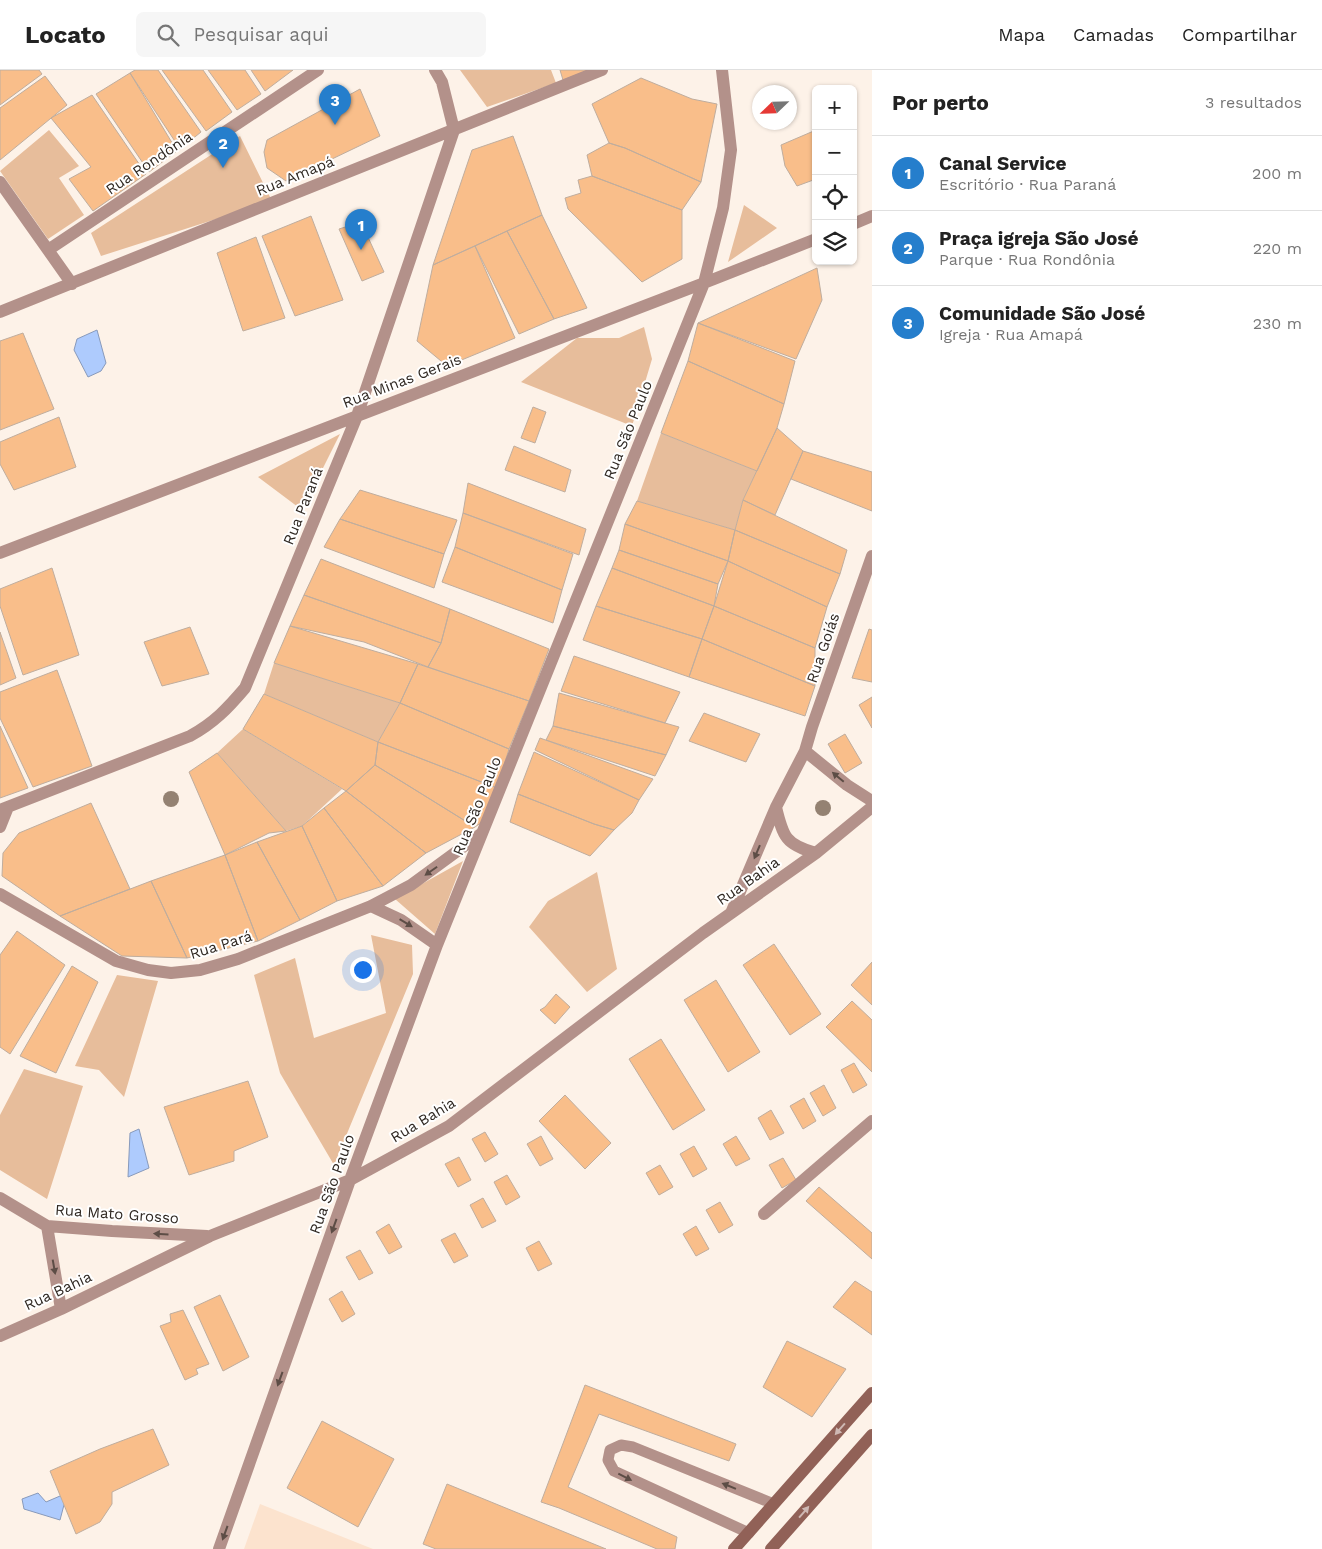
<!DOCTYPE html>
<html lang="pt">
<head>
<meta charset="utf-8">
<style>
  body { margin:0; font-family:"Work Sans",sans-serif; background:#f6f6f6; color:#222 }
  .controls { position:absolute; right:15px; top:15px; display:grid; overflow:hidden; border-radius:8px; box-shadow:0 1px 4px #0004 }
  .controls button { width:45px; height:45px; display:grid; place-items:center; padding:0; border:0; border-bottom:1px solid #e0e0e0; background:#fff; color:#222; font:25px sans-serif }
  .compass { position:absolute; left:752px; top:15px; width:45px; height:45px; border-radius:50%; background:#fff; box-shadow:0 1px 4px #0004; rotate:247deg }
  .you { position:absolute; left:362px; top:899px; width:18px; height:18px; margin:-12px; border:4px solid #fff; border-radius:50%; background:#1a73e8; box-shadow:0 0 0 8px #1a73e833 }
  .badge { display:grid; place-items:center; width:32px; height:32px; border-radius:50%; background:#257ecc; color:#fff; font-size:16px; font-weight:700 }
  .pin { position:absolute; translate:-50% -41px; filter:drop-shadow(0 1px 2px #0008) }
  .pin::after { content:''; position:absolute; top:26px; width:18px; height:15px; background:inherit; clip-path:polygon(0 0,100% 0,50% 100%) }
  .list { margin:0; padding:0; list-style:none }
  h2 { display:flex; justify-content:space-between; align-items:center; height:65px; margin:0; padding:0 20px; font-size:21px }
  h2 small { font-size:16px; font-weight:400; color:#767676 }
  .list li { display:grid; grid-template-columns:32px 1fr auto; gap:15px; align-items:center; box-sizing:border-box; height:75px; padding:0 20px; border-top:1px solid #e0e0e0 }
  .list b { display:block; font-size:19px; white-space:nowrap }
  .list p { margin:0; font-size:16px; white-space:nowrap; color:#767676 }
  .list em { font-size:16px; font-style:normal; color:#767676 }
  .icon { flex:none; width:28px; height:28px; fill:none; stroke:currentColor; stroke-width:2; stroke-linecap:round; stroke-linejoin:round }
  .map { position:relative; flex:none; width:872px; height:1479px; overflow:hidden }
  header { display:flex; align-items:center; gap:30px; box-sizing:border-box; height:70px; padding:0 25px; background:#fff; border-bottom:1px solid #e0e0e0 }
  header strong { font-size:24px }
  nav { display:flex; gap:28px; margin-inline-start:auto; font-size:18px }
  .search { width:350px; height:45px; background:#f6f6f6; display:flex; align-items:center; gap:12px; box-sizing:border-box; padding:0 18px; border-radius:8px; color:#767676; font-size:19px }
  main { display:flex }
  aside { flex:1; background:#fff }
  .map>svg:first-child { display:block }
  .built { fill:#fce3ce }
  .green { fill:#e7bd9b }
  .water { fill:#aecbfd; stroke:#889abb }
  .building { fill:#f9be8a; stroke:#bfad9e }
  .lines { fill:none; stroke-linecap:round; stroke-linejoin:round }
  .service { stroke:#b3918a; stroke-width:11 }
  .minor { stroke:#b3918a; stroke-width:12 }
  .secondary { stroke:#916157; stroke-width:12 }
  .tree { fill:#948272 }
  .oneway { fill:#5d4d46 }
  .oneway2 { fill:#ceb8b3 }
  .labels { text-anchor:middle; stroke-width:4; stroke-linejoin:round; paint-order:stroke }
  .street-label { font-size:15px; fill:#2f2822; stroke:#fff }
</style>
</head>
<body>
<header>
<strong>Locato</strong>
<div class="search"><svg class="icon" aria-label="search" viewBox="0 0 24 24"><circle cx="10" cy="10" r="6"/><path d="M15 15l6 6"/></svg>Pesquisar aqui</div>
<nav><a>Mapa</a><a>Camadas</a><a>Compartilhar</a></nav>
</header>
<main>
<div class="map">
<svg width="872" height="1479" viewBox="0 0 872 1479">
  <rect width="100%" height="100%" fill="#fdf2e8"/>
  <path class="built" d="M260,1434l113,45h-129z"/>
  <path class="green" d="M460,0h91l5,13 -69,24z
    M49,60l30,36 -20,12 25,37 -36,24 -48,-68z
    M240,66l32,65 -171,55 -10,-23z
    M744,135l33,23 -49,34z
    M644,257l8,32 -20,67 -111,-44 56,-44h42z
    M661,363l96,38 -14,29 -8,30 -98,-29z
    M340,364l-38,76 -44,-33z
    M274,593l126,40 -22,39 -114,-48z
    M243,659l99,60 -40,37 -16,5 -69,-78z
    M463,791l-28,73 -40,-35z
    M597,802l20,97 -30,23 -58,-65 19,-26z
    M371,865l41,10 1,29 -79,191 -54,-92 -26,-98 41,-17 19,80 72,-25z
    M117,905l41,6 -34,116 -25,-27 -24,-4z
    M24,999l59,17 -36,113 -47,-29v-55z"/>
  <path class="water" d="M97,260l9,33 -5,8 -13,6 -14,-27 3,-11z
    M139,1059l10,39 -21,9 2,-44z
    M38,1423l8,9 14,-6 5,5 -5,19 -36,-11 -2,-10z"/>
  <path class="building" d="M0,0h39l3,4 -42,31z
    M135,0h23l43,62 -21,17 -50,-76z
    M162,0h41l29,42 -26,19z
    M208,0h37l16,24 -24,16z
    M251,0h42l-28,21z
    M560,0h29l-26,10z
    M130,3l47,78 -28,21 -53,-78z
    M45,6l22,29 -67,55v-52z
    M641,8l51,21 25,5 -16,78 -76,-34 -16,-5 -17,-39z
    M360,19l20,47 -94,45 -19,-13 -3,-16 3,-12z
    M92,25l54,79 -53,37 -24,-32 22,-12 -40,-49z
    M816,60v49l-19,7 -12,-20 -4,-21z
    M513,66l29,79 -109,50 39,-115z
    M609,73l16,5 76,34 -19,28 -90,-34 -5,-21z
    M592,106l90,34v49l-40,23 -74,-73 -3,-11 16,-5 -3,-13z
    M542,145l45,93 -33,11 -47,-88z
    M311,146l32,84 -48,16 -33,-80z
    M361,152l23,50 -22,9 -23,-52z
    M507,161l47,88 -35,15 -44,-88z
    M256,167l29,81 -42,13 -26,-78z
    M475,176l40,92 -68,28 -30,-25 16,-76z
    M817,198l5,32 -26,59 -98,-36z
    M698,253l97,38 -11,43 -96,-43z
    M23,263l31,76 -54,21v-89z
    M688,291l96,43 -7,24 -20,43 -96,-38z
    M533,337l13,5 -11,31 -14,-5z
    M59,347l17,50 -62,23 -14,-26v-22z
    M777,358l26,23 -28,64 -32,-15z
    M514,376l57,24 -6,22 -60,-22z
    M803,381l69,21v39l-81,-32z
    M468,413l118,46 -7,26 -116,-42z
    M360,420l97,30 -13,34 -104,-35z
    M743,430l104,50 -7,24 -105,-44z
    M637,431l98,29 -7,31 -103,-37z
    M463,443l110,41 -11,36 -107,-43z
    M340,449l104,35 -10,34 -110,-41z
    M625,454l103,37 -10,23 -99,-34z
    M735,460l105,44 -13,33 -99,-46z
    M455,477l107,43 -9,33 -111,-41z
    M619,480l99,34 -4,22 -102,-38z
    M321,489l129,50 -9,34 -137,-48z
    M728,491l99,46 -12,41 -101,-42z
    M52,498l27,87 -56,20 -23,-69v-17z
    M612,498l102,38 -12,33 -106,-33z
    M304,525l137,48 -13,24 -64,-25 -74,-16z
    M596,536l106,33 -13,38 -106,-37z
    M714,536l101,42v38l-113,-47z
    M450,539l99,40 -20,52 -101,-34 13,-24z
    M290,556l128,38 -18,39 -126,-40z
    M190,557l19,47 -47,12 -18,-44z
    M869,559l3,1v52l-20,-4z
    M0,562l16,46 -16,7z
    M702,569l113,47 -10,30 -116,-39z
    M574,586l106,36 -15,31 -104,-32z
    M418,594l111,37 -20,48 -109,-46z
    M57,600l35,96 -59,21 -33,-69v-26z
    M559,623l120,34 -13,28 -113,-29z
    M264,624l114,48 -3,23 -29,26 -103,-62z
    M872,627v31l-13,-23z
    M400,633l109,46 -12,39 -119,-46z
    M704,643l56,21 -14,28 -57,-21z
    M0,656l28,62 -28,10z
    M553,656l113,29 -11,21 -109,-36z
    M845,664l17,29 -17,10 -17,-29z
    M540,668l113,41 -14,21 -104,-50z
    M378,672l119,46 -15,34 -7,5 -100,-62z
    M534,682l105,48 -7,13 -18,17 -20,-6 -76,-30z
    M217,683l69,78 -17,2 -44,22 -36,-83z
    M375,695l100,62 -49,26 -80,-62z
    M346,721l80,62 -43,33 -59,-78z
    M518,724l76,30 20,6 -24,26 -80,-34z
    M91,733l39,86 -70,27 -58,-40 1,-23 16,-20z
    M324,738l59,78 -46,15 -35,-75z
    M302,756l35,75 -37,19 -43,-78z
    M257,772l43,78 -42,21 -33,-86z
    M225,785l33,86 -71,17 -36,-77z
    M151,811l36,77 -65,-2 -62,-40z
    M17,861l48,34 -55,89 -10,-7v-92z
    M774,874l47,70 -31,21 -47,-70z
    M872,892v43l-21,-20z
    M72,896l26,16 -42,91 -36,-17z
    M716,910l44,72 -32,20 -44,-72z
    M556,924l14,13 -15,17 -15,-14 5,-3z
    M852,931l20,19v52l-46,-45z
    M661,969l44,71 -32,20 -44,-71z
    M854,993l13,22 -14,8 -12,-23z
    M248,1011l20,56 -34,14v10l-45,14 -25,-68z
    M824,1015l12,23 -13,8 -13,-23z
    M565,1025l46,48 -26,26 -46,-48z
    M804,1028l12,23 -13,8 -13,-23z
    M771,1040l13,23 -14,7 -12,-22z
    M485,1062l13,22 -13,8 -13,-23z
    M541,1066l12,23 -13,7 -13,-22z
    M736,1066l14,23 -14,7 -13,-22z
    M694,1076l13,23 -14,8 -13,-23z
    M459,1087l12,23 -13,7 -13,-23z
    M783,1088l13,22 -14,8 -13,-23z
    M660,1095l13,22 -14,8 -13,-22z
    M507,1105l13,22 -14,8 -12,-23z
    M819,1117l53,46v26l-66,-58z
    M483,1128l13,23 -14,7 -12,-23z
    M720,1132l13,23 -14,8 -13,-23z
    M389,1154l13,23 -13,7 -13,-22z
    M696,1156l13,23 -13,7 -13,-22z
    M455,1163l13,23 -14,7 -13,-23z
    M539,1171l13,23 -14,7 -12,-23z
    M360,1180l13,23 -14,7 -13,-23z
    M855,1211l17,11v43l-39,-28z
    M342,1221l13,23 -13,8 -13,-23z
    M220,1225l29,62 -26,14 -29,-64z
    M183,1240l26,54 -13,5 2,5 -13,6 -25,-54 11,-4 -1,-8z
    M787,1271l59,28 -34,48 -49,-30z
    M585,1315l151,59 -7,17 -130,-47 -31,73 109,50 -2,12h-18l-98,-41 -18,-6z
    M322,1351l72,38 -36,68 -71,-39z
    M153,1359l16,36 -57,27v12l-12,18 -24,12 -26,-63 50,-22z
    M447,1414l159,65h-170l-13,-5z"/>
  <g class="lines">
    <path class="service" d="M749,1463l-135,-62 -6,-11 2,-10 11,-5 12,2 141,57"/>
    <path class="minor" d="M0,112l72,102
      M853,154l19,-8
      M48,180l270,-180
      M0,242l602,-242
      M0,483l704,-270 112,-44
      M805,681l42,34 25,16
      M776,737c7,30 10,38 40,46
      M0,740l190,-74c24,-13 38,-28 55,-48l112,-272 97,-286 -12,-48 -7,-12
      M0,757l8,-20
      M0,824l116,67 32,9 23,3 29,-3 38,-11 133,-53 40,-21 71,-52
      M371,836l30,14 36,25
      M731,843l45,-106 29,-56 7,-24 60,-171
      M0,1128l47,28 65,5 95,5
      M764,1144l108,-93
      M47,1156l14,83
      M0,1266l61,-27 149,-73 140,-56 99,-54 254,-193 113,-80 56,-46
      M219,1479l131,-369 87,-235 267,-662 19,-75 8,-58 -9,-80"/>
    <path class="secondary" d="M734,1479l138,-156
      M771,1479l101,-114"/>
  </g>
  <g class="tree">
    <circle cx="171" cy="729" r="8"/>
    <circle cx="823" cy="738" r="8"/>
  </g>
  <defs><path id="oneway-solid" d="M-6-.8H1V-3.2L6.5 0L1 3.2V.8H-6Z" transform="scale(1.25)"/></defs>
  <g class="oneway">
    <use href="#oneway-solid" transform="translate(838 707) rotate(-140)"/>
    <use href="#oneway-solid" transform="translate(757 782) rotate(113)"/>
    <use href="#oneway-solid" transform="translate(431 801) rotate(145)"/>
    <use href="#oneway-solid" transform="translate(406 853) rotate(31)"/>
    <use href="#oneway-solid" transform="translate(334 1156) rotate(110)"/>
    <use href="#oneway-solid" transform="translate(161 1164) rotate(-177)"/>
    <use href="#oneway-solid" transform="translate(54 1197) rotate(80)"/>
    <use href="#oneway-solid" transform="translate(280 1309) rotate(110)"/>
    <use href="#oneway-solid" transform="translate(625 1407) rotate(27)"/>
    <use href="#oneway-solid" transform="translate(729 1416) rotate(-158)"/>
    <use href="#oneway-solid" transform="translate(225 1463) rotate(110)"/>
  </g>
  <g class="oneway2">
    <use href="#oneway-solid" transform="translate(840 1359) rotate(131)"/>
    <use href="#oneway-solid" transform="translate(804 1442) rotate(-49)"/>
  </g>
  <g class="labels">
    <g class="street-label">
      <text transform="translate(149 93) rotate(-34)" y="5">Rua Rondônia</text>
      <text transform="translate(295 106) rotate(-22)" y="5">Rua Amapá</text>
      <text transform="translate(402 311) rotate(-21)" y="5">Rua Minas Gerais</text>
      <text transform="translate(628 360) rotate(-68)" y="5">Rua São Paulo</text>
      <text transform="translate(303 436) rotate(-68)" y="5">Rua Paraná</text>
      <text transform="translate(823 578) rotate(-71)" y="5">Rua Goiás</text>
      <text transform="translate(477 736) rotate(-68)" y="5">Rua São Paulo</text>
      <text transform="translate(748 811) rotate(-35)" y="5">Rua Bahia</text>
      <text transform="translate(221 875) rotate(-17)" y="5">Rua Pará</text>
      <text transform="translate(423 1050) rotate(-31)" y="5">Rua Bahia</text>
      <text transform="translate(332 1114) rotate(-70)" y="5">Rua São Paulo</text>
      <text transform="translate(117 1144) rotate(4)" y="5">Rua Mato Grosso</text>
      <text transform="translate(58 1221) rotate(-25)" y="5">Rua Bahia</text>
    </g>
  </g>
</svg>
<div class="controls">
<button>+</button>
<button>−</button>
<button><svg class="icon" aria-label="locate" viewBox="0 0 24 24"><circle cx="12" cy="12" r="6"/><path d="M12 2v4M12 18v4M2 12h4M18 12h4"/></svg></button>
<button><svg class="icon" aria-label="layers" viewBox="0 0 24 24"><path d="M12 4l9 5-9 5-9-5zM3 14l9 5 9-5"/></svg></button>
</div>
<svg class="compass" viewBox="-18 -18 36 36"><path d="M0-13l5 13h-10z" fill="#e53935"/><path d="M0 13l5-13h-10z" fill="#767676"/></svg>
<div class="you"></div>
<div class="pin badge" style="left:361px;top:180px">1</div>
<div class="pin badge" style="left:223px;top:98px">2</div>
<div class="pin badge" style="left:335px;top:55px">3</div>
</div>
<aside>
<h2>Por perto<small>3 resultados</small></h2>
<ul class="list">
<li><span class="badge">1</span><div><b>Canal Service</b><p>Escritório · Rua Paraná</p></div><em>200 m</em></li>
<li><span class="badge">2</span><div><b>Praça igreja São José</b><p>Parque · Rua Rondônia</p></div><em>220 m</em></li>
<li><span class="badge">3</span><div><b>Comunidade São José</b><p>Igreja · Rua Amapá</p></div><em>230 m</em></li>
</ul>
</aside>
</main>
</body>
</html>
